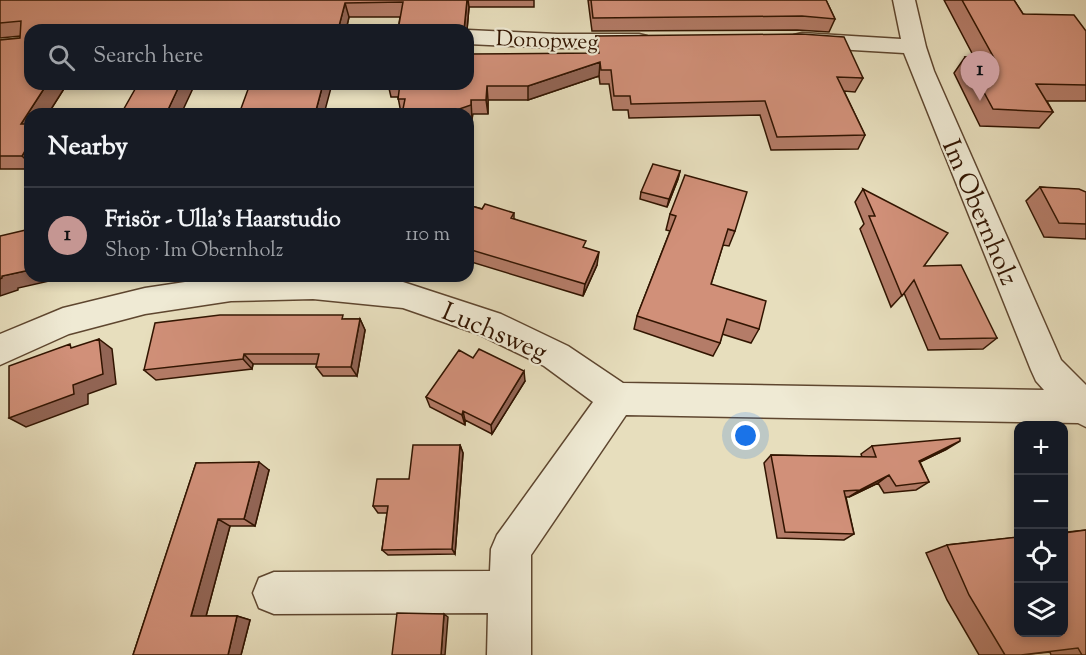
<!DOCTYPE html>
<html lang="en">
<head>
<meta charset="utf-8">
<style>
  body { margin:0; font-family:"Sorts Mill Goudy",serif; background:#20242c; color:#f1f3f6 }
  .controls { position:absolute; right:18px; bottom:18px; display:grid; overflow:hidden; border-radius:12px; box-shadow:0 3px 9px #0003 }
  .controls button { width:54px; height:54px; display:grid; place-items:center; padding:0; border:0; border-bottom:2px solid #363941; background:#171b24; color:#f1f3f6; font:30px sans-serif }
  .you { position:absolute; left:746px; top:436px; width:21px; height:21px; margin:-15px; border:4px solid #fff; border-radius:50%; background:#1a73e8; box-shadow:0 0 0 9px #1a73e833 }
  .badge { display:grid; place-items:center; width:39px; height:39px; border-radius:50%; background:#c59692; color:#111; font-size:20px; font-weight:700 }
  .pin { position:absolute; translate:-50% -50px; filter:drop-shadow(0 2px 3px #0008) }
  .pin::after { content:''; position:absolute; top:32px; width:21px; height:18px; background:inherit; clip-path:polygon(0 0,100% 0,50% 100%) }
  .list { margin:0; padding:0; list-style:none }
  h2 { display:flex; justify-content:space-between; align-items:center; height:78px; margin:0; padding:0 24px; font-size:26px }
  h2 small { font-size:20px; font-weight:400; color:#9ea1a6 }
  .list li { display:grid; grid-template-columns:39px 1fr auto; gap:18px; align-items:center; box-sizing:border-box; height:96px; padding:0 24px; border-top:2px solid #363941 }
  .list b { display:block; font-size:22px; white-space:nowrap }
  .list p { margin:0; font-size:20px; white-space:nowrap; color:#9ea1a6 }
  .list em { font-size:20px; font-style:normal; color:#9ea1a6 }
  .icon { flex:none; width:33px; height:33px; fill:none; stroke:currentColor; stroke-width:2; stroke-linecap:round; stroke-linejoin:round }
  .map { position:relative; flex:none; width:1086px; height:655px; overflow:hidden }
  .search { position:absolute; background:#171b24; box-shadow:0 3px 9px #0003; left:24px; top:24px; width:450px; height:66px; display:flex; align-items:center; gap:15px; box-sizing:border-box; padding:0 21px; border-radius:18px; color:#9ea1a6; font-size:22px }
  .panel { position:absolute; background:#171b24; box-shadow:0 3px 9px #0003; left:24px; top:108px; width:450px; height:174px; border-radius:18px }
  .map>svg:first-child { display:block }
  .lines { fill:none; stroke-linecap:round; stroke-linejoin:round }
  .street-casing { stroke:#5e462f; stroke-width:3 }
  .street { fill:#efead4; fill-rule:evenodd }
  .wall { fill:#b47c68; stroke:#311400; stroke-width:1.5 }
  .shaded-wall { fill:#926555; stroke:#311400; stroke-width:1.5 }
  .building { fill:#d19079; stroke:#311400; stroke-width:1.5 }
  .labels { text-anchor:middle; stroke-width:4.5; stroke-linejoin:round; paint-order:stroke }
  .far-street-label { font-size:22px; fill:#311400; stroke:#efead4 }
  .street-label { font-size:26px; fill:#311400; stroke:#efead4 }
</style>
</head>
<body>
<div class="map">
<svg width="1086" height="655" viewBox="0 0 1086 655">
  <rect width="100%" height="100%" fill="#e7debd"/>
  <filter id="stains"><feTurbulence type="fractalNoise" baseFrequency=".00333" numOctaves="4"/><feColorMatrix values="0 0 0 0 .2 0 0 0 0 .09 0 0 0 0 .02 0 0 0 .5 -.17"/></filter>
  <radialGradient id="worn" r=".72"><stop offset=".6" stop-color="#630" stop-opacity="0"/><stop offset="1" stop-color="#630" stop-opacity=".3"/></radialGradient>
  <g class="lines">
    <g class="street-casing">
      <path id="street" d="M893,0h22l11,47 8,24 127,289 25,25v42l-8,-4 -452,-8 -95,140v100h-44l1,-42 -214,1 -15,-6 -6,-15 6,-15 15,-6 216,-1 1,-22 6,-14 96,-133 -49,-36 -66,-32 -75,-26 -90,-9 -82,2 -86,13 -76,20 -69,31v-31l63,-26 82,-20 80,-12h117l61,6 98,32 67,32 55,37 421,7 -8,-9 -5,-11 -127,-317 -102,-6 -8,-2 -3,-5 3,-5 8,-2 99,6z
        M468,30l89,4h82l8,2 4,5 -4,5 -8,2h-82l-89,-4z"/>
    </g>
    <use href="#street" class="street"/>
  </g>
  <path class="wall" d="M0,0h534v7h-65l-2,23h-69l2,-13h-51l-3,13h-316v54h37l-19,30h-18v55h-30v-129l20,-2v-2l-20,2z
    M588,0h238l9,19 -6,13 -32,-2 -205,1z
    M944,0h70l9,14 63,17v70h-39l6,11 -14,16 -59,-2 -26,-53 11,-16h9z
    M596,36l267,42 -8,14 -11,-1 21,44 -7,14 -87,1 -11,-35 -131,3 -1,-8h-15l-4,-26h-9l-1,-8 -71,24h-40v14h-15l-1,5 -71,-6 -3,-16h-7l-3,-13h80l127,-31z
    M680,171l-2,8 -11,28 -27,-8 1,-7z
    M1040,187l46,5v47l-42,-2 -18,-36z
    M863,189l61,77 73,72 -14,11 -55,1 -24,-57 -13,14 -31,-78 4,-5 -9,-22z
    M468,205l14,4 32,4v6l72,29 11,17 -14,31 -115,-35z
    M670,214l65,17 -6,15 -6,-1 -12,39 48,45 -8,14 -29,-9 -2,9 -7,13 -79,-27 3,-13 33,-85 -4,-1z
    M345,319h15l5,11 -8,46h-34l-7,-9 1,-3h-64l-1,5 -96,11 -12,-10z
    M473,358l52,23 -33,53 -27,-14v5l-35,-18 -4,-10z
    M460,445l3,8 -8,101 -67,1 -6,-5 5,-37h-9l-5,-7 36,-27z
    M872,446l75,3 -27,13 9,20 -13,8 -32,3 -6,-10 -29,14h-3l8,37 -10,6 -67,-2 -13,-75 7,-8 91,2 -1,-3z
    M196,463l73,7 -14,56h-25l-24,90h31l13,4 -9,35h-108z
    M1086,530v125h-35l-1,-3 -29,3h-42l-32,-55 -21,-47 21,-8z"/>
  <path class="shaded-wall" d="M467,0h1l1,7 -2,23h-3z
    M345,3l4,14 -3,13h-8z
    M600,62l-1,14 -71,24v-14z
    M47,84h20l-19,30h-18v20l-9,-10z
    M180,84h15l-14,30h-15z
    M323,84h9l-8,30h-9z
    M487,86l1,14v14l-2,-14z
    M471,100l1,19 -4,2v-7h-23z
    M30,143v21l-8,-8z
    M680,171l-2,8 -11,28 2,-8z
    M599,252l-2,13 -14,31 2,-12z
    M30,270v6h41l-53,12v2l-18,6v-17l2,-3z
    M360,319l5,11 -8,46 -6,-9z
    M99,339l13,10 4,35 -28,10v10l-62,23 -17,-9 64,-33z
    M244,354l9,10 -1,5 -9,-10z
    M524,371l1,10 -33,53 -1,-9z
    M463,411l2,9v5l-3,-10z
    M960,441l-13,8 -40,19 12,-7z
    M460,445l3,8 -8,101 -3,-5z
    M259,462l10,8 -14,56 -11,-7z
    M889,475l-11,8 -29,14 11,-7z
    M218,519l12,7 -25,94 -14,-4z
    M444,614l4,3 -3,38h-4z
    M237,616l13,4 -9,35h-13z"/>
  <path class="building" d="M0,0h467l-3,30h-66l5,-28 -58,1 -7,27h-308v54h17l-26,40h9v18l-8,14h-22v-116l20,-2 1,-17 -21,2z
    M591,0h235l9,19 -33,-3 -209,2z
    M962,0h52l9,14 51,1 12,16v54l-50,-1 17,28 -60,-3 -28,-52 29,1z
    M802,34l42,3 19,41 -26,-1 28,58 -88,2 -12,-36 -134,3 -1,-8h-16l-3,-26h-10l-1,-8 -72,24h-41l-1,14h-15v5l-26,9h-43l3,-15h-7l2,-15h68v-30l131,-1 -3,-17z
    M138,84h42l-14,30h-45z
    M250,84h73l-8,30h-76z
    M653,164l27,7 -11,28 -28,-7z
    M685,175l62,17 -12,39 -7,-2 -17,55 55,17 -7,28 -32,-10 -7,24 -83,-27 39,-100 -6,-2z
    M1040,187l39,2 7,3v32l-27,-1z
    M863,189l85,44 -24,33 37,-1 36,73 -57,1 -26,-59 -12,16 -33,-80h6z
    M485,204l29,9 -3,5 75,23 -3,6 16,5 -14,32 -117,-35v-44l14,4z
    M30,229v41l-28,6v2l-2,1v-43z
    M220,315h123l-1,4h18l-9,48h-35l3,-13h-75l-1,5 -99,11 11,-47z
    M99,339l4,35 -30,11 1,9 -65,24v-52l61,-22 1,4z
    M479,349l45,22 -33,54 -28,-14 -1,4 -36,-18 33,-47 14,8z
    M960,438v3l-41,20 10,21 -33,4 -7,-11 -29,15 -16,1 10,43 -69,-2 -14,-77 105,2 -4,-11z
    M413,445h47l-8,104 -70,1 6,-44h-15l4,-27h32z
    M259,462l-15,57h-26l-27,97h46l-9,39h-95l63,-192z
    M1086,530v125h-4l-4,-7 -57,7h-16l-36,-60 -22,-50 71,-8v96h46v-100z
    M397,613l47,1 -3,41h-49z"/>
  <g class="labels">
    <g class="far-street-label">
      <text transform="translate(547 39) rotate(2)" y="8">Donopweg</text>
    </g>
    <g class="street-label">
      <text transform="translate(981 212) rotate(67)" y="9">Im Obernholz</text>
      <text transform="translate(495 331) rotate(23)" y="9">Luchsweg</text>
    </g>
  </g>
  <rect width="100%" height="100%" filter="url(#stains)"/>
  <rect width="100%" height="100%" fill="url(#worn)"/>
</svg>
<div class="controls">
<button>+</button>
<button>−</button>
<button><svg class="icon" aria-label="locate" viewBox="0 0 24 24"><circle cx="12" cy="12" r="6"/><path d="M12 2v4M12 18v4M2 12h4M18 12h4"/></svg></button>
<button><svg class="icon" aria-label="layers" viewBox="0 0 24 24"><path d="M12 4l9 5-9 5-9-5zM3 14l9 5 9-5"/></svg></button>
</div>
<div class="you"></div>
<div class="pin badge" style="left:980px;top:101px">1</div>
<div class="search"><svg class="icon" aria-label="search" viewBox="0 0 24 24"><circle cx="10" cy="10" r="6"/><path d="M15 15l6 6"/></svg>Search here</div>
<section class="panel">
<h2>Nearby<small></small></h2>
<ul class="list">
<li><span class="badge">1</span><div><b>Frisör - Ulla's Haarstudio</b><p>Shop · Im Obernholz</p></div><em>110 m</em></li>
</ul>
</section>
</div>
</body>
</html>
